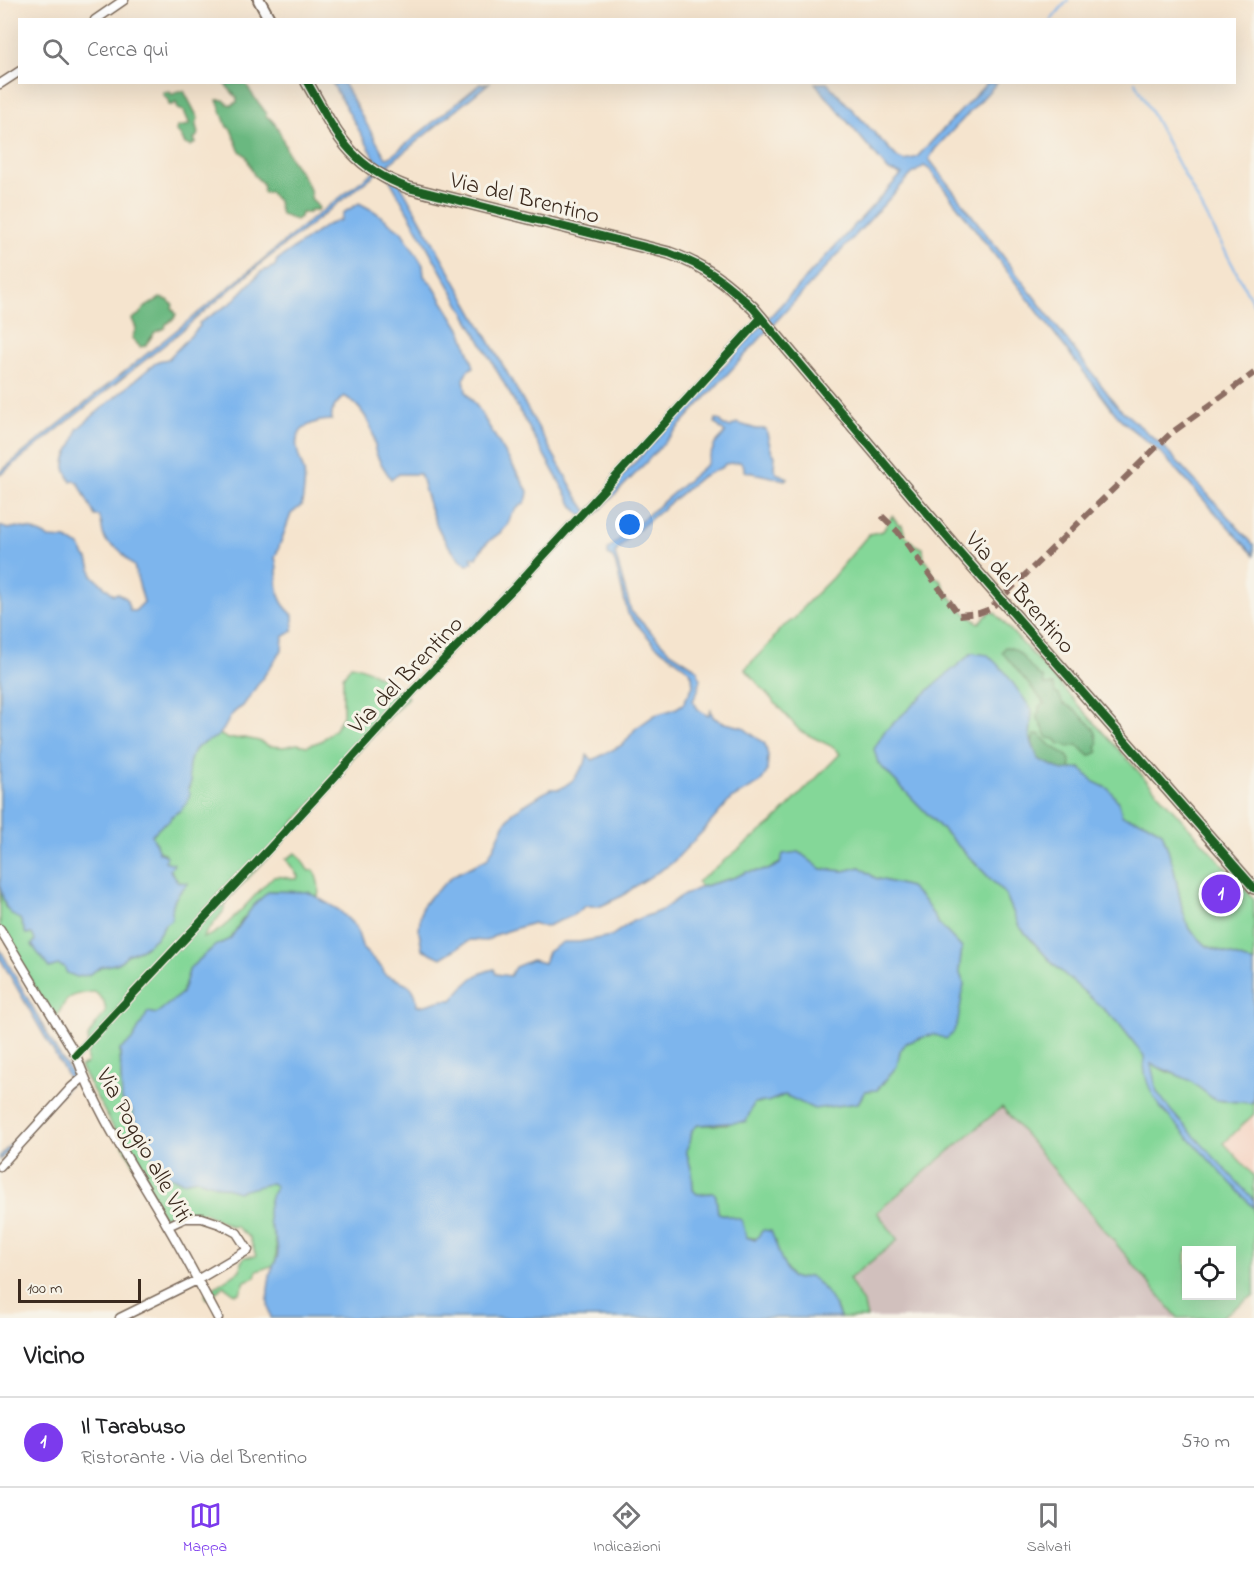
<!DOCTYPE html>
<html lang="it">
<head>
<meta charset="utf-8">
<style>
  body { margin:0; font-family:"Indie Flower",sans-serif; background:#f6f6f6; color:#202124 }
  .controls { position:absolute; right:18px; bottom:18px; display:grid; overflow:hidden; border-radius:0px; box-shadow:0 6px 24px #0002 }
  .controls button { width:54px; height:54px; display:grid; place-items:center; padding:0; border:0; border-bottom:2px solid #e0e0e0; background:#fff; color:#202124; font:30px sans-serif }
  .scale { position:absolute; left:18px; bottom:15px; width:123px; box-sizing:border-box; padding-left:6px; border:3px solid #3b2a1e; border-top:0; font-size:16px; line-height:21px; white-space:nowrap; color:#3b2a1e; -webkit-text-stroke:4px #f7f3e8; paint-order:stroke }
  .you { position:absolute; left:630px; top:525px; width:21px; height:21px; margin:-15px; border:4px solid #fff; border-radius:50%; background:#1a73e8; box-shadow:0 0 0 9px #1a73e833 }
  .badge { display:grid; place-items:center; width:39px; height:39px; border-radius:50%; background:#7c3aed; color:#fff; font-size:20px; font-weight:700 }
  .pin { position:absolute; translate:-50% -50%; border:3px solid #fff; box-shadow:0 2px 6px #0006 }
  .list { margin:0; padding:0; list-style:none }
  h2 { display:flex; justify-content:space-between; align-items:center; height:78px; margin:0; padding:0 24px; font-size:26px }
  h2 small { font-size:20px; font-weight:400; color:#757577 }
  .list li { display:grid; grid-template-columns:39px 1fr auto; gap:18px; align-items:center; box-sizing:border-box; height:90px; padding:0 24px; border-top:2px solid #e0e0e0 }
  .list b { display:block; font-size:22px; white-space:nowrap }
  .list p { margin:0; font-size:20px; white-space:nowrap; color:#757577 }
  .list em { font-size:20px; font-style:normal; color:#757577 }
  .icon { flex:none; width:33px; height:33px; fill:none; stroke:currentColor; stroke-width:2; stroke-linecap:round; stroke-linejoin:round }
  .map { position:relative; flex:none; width:1254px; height:1318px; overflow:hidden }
  .search { position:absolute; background:#fff; box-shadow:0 6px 24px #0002; left:18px; right:18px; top:18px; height:66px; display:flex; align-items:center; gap:15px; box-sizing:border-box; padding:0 21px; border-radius:0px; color:#757577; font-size:22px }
  .sheet { height:168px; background:#fff }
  nav { display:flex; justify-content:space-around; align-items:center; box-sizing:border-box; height:84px; border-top:2px solid #e0e0e0; background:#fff; font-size:16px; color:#757577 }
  nav a { display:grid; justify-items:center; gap:3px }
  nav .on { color:#7c3aed }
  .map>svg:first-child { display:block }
  .built { fill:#f5d3c2 }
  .industrial { fill:#d1c0bd }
  .green { fill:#84d798; stroke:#60805b; stroke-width:1.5; fill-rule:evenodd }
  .forest { fill:#6bb880; stroke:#53714f; stroke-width:1.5 }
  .water { fill:#7db5ed; stroke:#5c7086; stroke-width:1.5 }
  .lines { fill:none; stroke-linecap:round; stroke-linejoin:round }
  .stream { stroke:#7db5ed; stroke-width:2 }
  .minor-casing { stroke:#7c6b5c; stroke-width:11 }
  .tertiary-casing { stroke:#7c6b5c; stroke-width:14 }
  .minor { stroke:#fff; stroke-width:8 }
  .tertiary { stroke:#fff; stroke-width:10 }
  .quiet { stroke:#8d6e63; stroke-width:6; stroke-dasharray:12 6; stroke-linecap:butt }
  .cycleway-casing { stroke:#f7f3e8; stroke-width:11 }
  .cycleway { stroke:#1b5e20; stroke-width:8 }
  .labels { text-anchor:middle; stroke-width:6; stroke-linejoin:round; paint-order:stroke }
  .street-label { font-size:24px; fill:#3b2a1e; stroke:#f7f3e8 }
</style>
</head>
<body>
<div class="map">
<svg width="1254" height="1318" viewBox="0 0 1254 1318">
  <rect width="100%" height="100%" fill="#f7f3e8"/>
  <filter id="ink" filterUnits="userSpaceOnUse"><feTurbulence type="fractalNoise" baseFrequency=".0167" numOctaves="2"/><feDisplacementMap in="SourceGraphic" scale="12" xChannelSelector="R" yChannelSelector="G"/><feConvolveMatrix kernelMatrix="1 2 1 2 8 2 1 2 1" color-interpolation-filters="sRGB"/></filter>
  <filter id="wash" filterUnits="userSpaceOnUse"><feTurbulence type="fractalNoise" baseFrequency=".008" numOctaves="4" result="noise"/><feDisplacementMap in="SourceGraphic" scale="24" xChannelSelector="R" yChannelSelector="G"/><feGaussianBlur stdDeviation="1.35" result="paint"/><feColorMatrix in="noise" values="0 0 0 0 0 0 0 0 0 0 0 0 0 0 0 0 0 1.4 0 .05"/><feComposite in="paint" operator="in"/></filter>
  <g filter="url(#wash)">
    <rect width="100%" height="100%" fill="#f5e4ce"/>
    <path class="built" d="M1254,1114v62l-31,-33z"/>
    <path class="industrial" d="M1002,1107l176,211h-311l-3,-13 -15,-26 49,-39 -22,-28z"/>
    <path class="green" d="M892,516l7,9h3l3,10 10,10 8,3 1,11 7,7v5l4,6 5,2 7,14 17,19 15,11 11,-11 5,1 259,286v64l-47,-17 -18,-17 -7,-21 -9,-43 -11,-33 -17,-10 -23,-6 -3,-13 -10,-14 -15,-7 -14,-14 -17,3 -25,-12 -8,-21 2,-28 -60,-57 -62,56 -32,54 128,132 13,31 34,38 65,58 30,39 17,10 24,8 26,21 36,3 3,-2v13l-30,29 30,33v119l-34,23h-42l-176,-211 -125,105 21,28 -49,39 15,26 3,13h-27l-4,-12 -38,-27 -7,-2 -13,-21 -2,-14 -30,-5 -4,-17 -24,-7 -2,-17 -2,-3 -17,1 -4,-4 -1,-18 -6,-22 4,-8 2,-12 6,-5h29l27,-22 13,-1 18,-7c23,12 47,11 73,8l7,-12 12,-1 20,-24 3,-15 6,-8 27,-9 28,-36 3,-14 -5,-13 3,-23 -24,-25 -13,-21 -15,-15 -35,-9 -15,-11 -15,4 -24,-2 -22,-17 -31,18 -22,2 -10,5 -35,10 -4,-5 75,-59 68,-69 -7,-7 -33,-16 -55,-62 26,-27 9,-13 15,-11 10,-13 27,-27 37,-44 14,-3zM1186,1250h46v46h-46z
      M351,665c21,3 40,20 57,32l-127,140 4,3 -58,60 -4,12 -20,25c18,1 55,-47 70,-60 10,-2 15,3 24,2l1,-3 -12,-17 10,-6c7,5 7,12 13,18l4,-1c5,7 7,18 5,27l-10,-5 -39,-1 -27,29 -12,19 -15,7 -25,22 -8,25 -26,21 -8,-2 -16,28 -12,10 2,50 10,10 6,23 12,17 8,23 15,4 9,5 15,-3 14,3h60l5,4c-20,34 9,49 -2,79l-17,6 -2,6 -10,4 -5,12 -5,1 -11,-8 -17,13 -2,-5 35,-24 1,-8 4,-5 11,-1 -6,-18 -15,-12 -3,1 -29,-15 -7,3 -9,-4 -17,2 -6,6 -84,-152 7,-4c-1,-9 3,-17 1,-26l7,-12 11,-13 -2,-11 -9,-9c-26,1 -30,6 -40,29l-55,-92v-43l5,21 15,12 6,15h6c6,12 20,29 33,33l2,6 21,2 12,-8 19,-4 8,-8 15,-6 15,-12 8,-13 7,-5c-1,-18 4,-23 16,-36l-10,-1 -13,-21 -1,-8 -5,-1 -7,-17 11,-11 6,-3 4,-6 8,-5 10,-28c-6,-11 -2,-26 7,-36 5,-5 15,-8 21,-12l9,5 17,-1 14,3 10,5 15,1 13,-3 10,2 14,-5 14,-12 8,-13v-39z"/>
    <path class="forest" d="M224,83h22c3,9 14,21 20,30v3c16,9 17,31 26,45 7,11 20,24 19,37l8,10 -1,2h-8l-1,3h-8l-1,4 -4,3 -15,-5 -3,-14 -9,-9 -3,1 -3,-1v-8l-9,-9 -8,-19 -7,-6 -8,-21 -4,-2 -10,-27h7l4,4 4,1 5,-3v-4z
      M178,91h6l14,27c0,2 -2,4 -2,6 0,7 5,10 -2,15l2,4 -6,3 -5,-2 -5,-9 -4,-4 1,-4 13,-2 -6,-14 -6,-2 -2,-7 -3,3h-4l-1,-5 -5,-5 1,-3h6l2,3z
      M160,298l8,2 5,5 -1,3 4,6 -2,5 -8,5 -1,4 -10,4 -10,14 -5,1 -8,-9 4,-10 -4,-9 8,-5 4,-6z
      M1005,647c18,0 23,23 38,31l1,7h9l2,8 4,2 4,9c9,1 25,18 31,25 3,4 3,10 4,15l-2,3 2,5 -8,4 -13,-11 -8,2 -5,-3 -4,1 -5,-6 -7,-1 -12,-23 3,-3v-6l6,-2 -43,-52z
      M1039,734c4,4 6,7 11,11 10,7 24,9 20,25l-7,1 -25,-12 -6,-17 2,-7z"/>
    <path class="water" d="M332,83h11l43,75 4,-1 90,-73 9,-1 -100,81 189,334 9,13h3l312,-337 -13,-3 -74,-88h12l71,75 7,3 12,-4 70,-74h10l-62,66 -6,10 189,248 46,40 90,98v10l-93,-102c-15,-14 -33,-24 -46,-40l-185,-243 -6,-4 -13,9 -273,296 -49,50 -6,-3 -10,-12 -190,-338 -120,94 -90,76 -173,137v-3l29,-24 179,-143 100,-83 65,-50 5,-7 -2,-5z
      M359,203l15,8 28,21 21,33 1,11 8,8 30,48 12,35 -6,3 -4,8 2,14 12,16 50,83c-1,17 -9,12 -16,23 -3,4 -2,9 -6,13 -13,15 -20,10 -29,31l-6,-1 2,5 -6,3c-21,-16 -34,-43 -40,-68 -3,-8 -4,-15 -7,-23h-21l-8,5c-5,-8 -12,-17 -15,-26 -3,-6 0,-2 -1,-9 -2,-19 -14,-39 -31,-48 -7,7 -14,13 -12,24 -16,0 -39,7 -35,28 1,8 5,16 7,24 2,10 -1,23 -2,33l-11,9 -16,44c5,12 -1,30 6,42 2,6 8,11 12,15v16l-10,6 -1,13 -39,56c-18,10 -13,18 -24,29 -4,4 -12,6 -17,9 -12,6 -17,27 -11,38l-3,7 2,5 -3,9 -6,7 -8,5 -4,6 -6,3 -11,11 7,17 8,4 -2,5 9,3 -4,6 8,12 10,1c-12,13 -17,17 -16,36l-7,5 -8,13 -15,12 -15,6 -8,8 -18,4 -13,8 -11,2 -10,-4 -3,-6 -6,-2 -9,3 -17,-23 3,-5 -3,-6h-6l-6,-15c-15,-5 -17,-19 -20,-33v-360l8,3 9,-2 16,3 16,8 17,1 14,7 5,10 3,3 5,17 21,19 3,-2 9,5 4,13h5l9,-9 -10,-36c-7,-5 -11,-14 -17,-18 -5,-3 -9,-3 -12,-9 -4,-7 -2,-16 -6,-23h-4l-16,-32 -5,-4 -3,2c-2,-5 -5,-9 -6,-14 -2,-12 11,-25 12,-39l81,-68 10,-2 32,-33 -1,-3 32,-20 30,-31 14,-6 2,-6 50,-35 14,-5 2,-7z
      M716,419l5,2 3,5 6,1 7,-4 19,6h10l5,21 4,6 -1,11 2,6 12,5 -3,2 -41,-9v-5l-4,-4 -15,2 -2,3 -22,10 -73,61 -13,15 16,58 38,40 28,18 3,10 -2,11 -5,11 5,8 10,7 3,-6 2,7 8,5 21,5 23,17 3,12 -1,16 -7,11 -29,16 -26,30 -34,35 -31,19 -18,13 -21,10h-15l-13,9 -28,12 -12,-4 -35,11 -12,7 -16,-1 -29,18 -19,-9 -3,-17 1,-14 2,-11 7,-9 25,-23 33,-16 7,-12 11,-24 8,-11 37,-23h10l13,-9 12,-16 2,-9 6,5 31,-16 11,-15 20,-14 20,-6 8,-5 10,-18 -1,-11 -4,-6 -33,-24 -27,-31 -13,-52 -3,-5 -4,-2v-6l99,-85 8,-20 10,-11 -10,-10z
      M972,653l16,2 17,17 27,38 -2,28 8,21 25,12 17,-3 14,14 15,7 10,14 3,13 23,6 17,10 11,33 9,43 7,21 18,17 47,17v137l-3,3 -36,-3 -26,-20 -38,-16 6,28 15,20 82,88v8l-95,-102c-10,-17 -16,-30 -15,-50l-26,-34 -65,-58 -34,-38 -13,-31 -128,-132 -4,-14 10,-17 49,-46z
      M799,852l22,17 23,2 16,-4 15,11 35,9 15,15 13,21 24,25 -3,23 5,13 -6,37 -5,12 -7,6 -13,-5 -27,9 -6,8 -3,15 -20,24 -12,1 -7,12 -44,6 -29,-14 -18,7 -13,1 -8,19 -48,3 -6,5 -2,12 -4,8 6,22 1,18 4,4 17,-1 2,3 2,17 24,7 4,17 9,3 8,-10 8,1c7,16 9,32 20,46l7,2 12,-3c14,11 24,25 30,42h-569c-5,-16 -4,-30 0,-46 2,-6 6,-12 7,-18 1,-12 -6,-21 -9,-32 -3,-12 1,-26 7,-36l-5,-3 -33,9 -41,-13 -15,3 -9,-5 -15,-4 -8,-23 -12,-17 -6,-23 -10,-10 -2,-50 12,-10 16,-28 8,2 26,-21 8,-25 25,-22 15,-7 23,-33 16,-15 39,1 31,18 17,17 7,22 19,19 3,7c18,7 32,8 32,31 13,0 22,-8 35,-6 16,-17 18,-25 42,-31l2,5 14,2 5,-9 17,-7 12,3 4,-11 15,-10h16l32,-6 22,-15 29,-11 18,-13 21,-10 35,-10 10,-5 22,-2 12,-6 3,-10z
      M0,949l58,104 17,26 -75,81v-4l68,-74 1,-3 -69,-121z"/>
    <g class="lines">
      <path class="stream" d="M1051,20l17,-20
        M1135,82l119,223"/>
    </g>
  </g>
  <g filter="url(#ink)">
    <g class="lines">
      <g class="minor-casing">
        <path id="minor" d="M95,20l29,-20
          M0,84l20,-13
          M0,929l76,126c22,61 59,114 91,170 18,30 34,62 51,93
          M76,1055l205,-219 133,-146 100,-102 247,-270
          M0,1166l72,-79 12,-10
          M120,1318l77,-38 51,-30 -11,-17 -17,-9 -18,-6h-17l-17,8"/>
      </g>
      <g class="tertiary-casing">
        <path id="tertiary" d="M259,0l11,20
          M307,82c29,51 43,85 102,106l260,65c37,13 56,29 84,55l204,241 297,339"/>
      </g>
      <use href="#minor" class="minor"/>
      <use href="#tertiary" class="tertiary"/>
      <path class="quiet" d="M882,516l16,16 61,83 20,-2 11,-4 180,-175 84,-61"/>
      <g class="cycleway-casing">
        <path id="cycleway" d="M307,82c29,51 43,85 102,106l260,65c37,13 56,29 84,55l204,241 297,339
          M76,1055l205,-219 133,-146 100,-102 247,-270"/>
      </g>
      <use href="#cycleway" class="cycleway"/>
    </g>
  </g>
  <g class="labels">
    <g class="street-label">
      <text transform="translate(525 197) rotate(14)" y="8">Via del Brentino</text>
      <text transform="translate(1021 592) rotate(49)" y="8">Via del Brentino</text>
      <text transform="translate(405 674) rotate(-46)" y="8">Via del Brentino</text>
      <text transform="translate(145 1145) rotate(61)" y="8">Via Poggio alle Viti</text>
    </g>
  </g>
</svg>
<div class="controls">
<button><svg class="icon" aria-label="locate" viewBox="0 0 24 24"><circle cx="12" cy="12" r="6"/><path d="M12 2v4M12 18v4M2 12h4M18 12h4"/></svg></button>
</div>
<div class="scale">100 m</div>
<div class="you"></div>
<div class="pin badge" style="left:1221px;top:894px">1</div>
<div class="search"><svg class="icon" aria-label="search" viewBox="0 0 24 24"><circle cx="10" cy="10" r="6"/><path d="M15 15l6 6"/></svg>Cerca qui</div>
</div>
<section class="sheet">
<h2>Vicino<small></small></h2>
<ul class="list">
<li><span class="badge">1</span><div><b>Il Tarabuso</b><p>Ristorante · Via del Brentino</p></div><em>570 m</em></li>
</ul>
</section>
<nav>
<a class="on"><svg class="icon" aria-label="map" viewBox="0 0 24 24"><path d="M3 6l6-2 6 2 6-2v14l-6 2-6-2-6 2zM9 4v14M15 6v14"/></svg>Mappa</a>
<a><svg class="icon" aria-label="directions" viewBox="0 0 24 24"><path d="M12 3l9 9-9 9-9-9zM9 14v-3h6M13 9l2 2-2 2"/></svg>Indicazioni</a>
<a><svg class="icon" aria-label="saved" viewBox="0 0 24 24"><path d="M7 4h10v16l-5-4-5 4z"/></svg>Salvati</a>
</nav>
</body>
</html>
